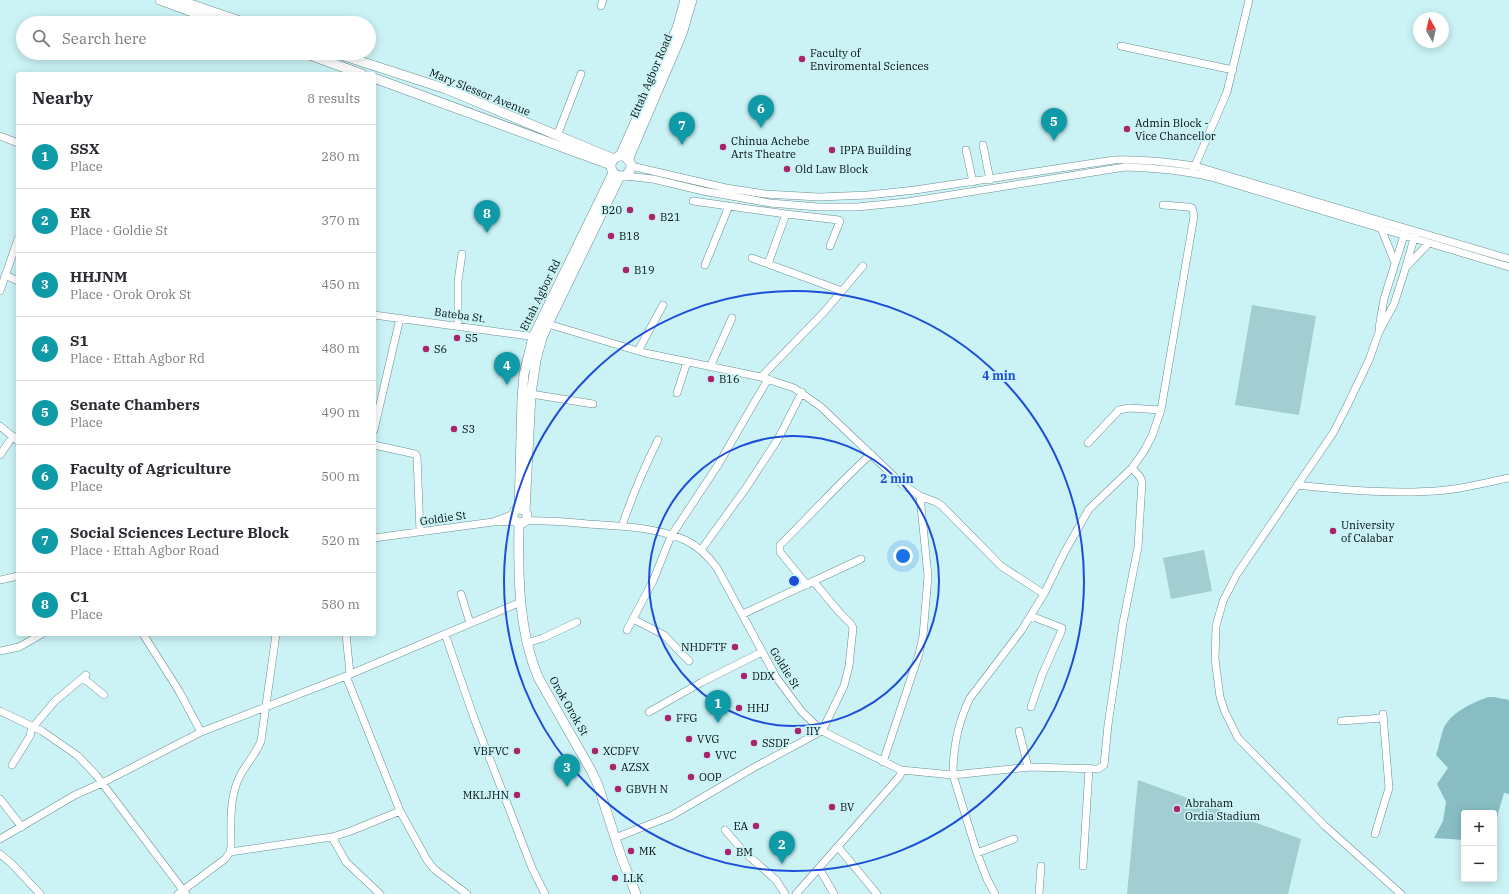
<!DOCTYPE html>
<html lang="en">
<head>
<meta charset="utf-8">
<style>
  body { margin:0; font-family:"IBM Plex Serif",serif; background:#f7f7f7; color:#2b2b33 }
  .controls { position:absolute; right:12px; bottom:12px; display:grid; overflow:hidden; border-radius:4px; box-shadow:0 2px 10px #0003 }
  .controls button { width:36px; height:36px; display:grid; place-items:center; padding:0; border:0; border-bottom:1px solid #e1e1e2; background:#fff; color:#2b2b33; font:20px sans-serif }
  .compass { position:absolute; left:1413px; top:12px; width:36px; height:36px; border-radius:50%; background:#fff; box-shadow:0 2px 10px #0003; rotate:352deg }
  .you { position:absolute; left:903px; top:556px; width:14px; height:14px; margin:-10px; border:3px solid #fff; border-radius:50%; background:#1a73e8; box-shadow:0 0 0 6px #1a73e833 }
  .badge { display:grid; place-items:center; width:26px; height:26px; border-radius:50%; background:#ea580c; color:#fff; font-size:13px; font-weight:700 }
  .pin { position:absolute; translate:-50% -33px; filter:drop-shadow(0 1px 2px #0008) }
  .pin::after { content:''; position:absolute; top:21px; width:14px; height:12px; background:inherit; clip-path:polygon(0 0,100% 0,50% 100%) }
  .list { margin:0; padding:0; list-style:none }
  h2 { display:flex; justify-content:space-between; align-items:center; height:52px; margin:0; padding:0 16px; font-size:17px }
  h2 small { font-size:13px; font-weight:400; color:#7c7c81 }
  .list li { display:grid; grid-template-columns:26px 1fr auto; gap:12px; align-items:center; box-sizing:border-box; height:64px; padding:0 16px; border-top:1px solid #e1e1e2 }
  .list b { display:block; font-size:15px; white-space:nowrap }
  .list p { margin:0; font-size:13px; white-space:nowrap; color:#7c7c81 }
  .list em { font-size:13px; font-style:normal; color:#7c7c81 }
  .icon { flex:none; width:22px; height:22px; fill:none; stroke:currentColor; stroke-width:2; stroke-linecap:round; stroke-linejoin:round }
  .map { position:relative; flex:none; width:1509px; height:894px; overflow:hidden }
  .search { position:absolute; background:#fff; box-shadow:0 2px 10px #0003; left:16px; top:16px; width:360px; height:44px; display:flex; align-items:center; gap:10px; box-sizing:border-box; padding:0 14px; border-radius:22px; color:#7c7c81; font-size:15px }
  .panel { position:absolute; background:#fff; box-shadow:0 2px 10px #0003; left:16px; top:72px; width:360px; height:564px; border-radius:4px }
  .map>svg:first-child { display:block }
  .green { fill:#a2cdd1 }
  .forest { fill:#88bec3 }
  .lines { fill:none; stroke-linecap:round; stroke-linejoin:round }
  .minor-casing { stroke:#698e91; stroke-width:8 }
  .major-casing { stroke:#698e91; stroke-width:10 }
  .minor { stroke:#fff; stroke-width:7 }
  .major { stroke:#fff; stroke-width:9 }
  .ring { fill:none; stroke:#1d4ed8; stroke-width:2 }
  .poi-dot { fill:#aa246c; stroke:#cbf3f6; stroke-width:1.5 }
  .labels { text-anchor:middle; stroke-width:3.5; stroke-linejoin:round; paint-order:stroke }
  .poi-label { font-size:11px; fill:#030f10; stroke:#cbf3f6; text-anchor:start }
  .street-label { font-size:11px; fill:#030f10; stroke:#cbf3f6 }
  .centre { fill:#1d4ed8; stroke:#cbf3f6; stroke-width:2 }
  .ring-label { font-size:12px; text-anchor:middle; font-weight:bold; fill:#1d4ed8; stroke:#cbf3f6; stroke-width:3.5; stroke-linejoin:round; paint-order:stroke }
</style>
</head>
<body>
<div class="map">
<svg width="1509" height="894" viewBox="0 0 1509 894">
  <rect width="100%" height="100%" fill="#cbf3f6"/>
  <path class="green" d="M1252,305l64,11 -17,99 -64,-10z
    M1204,550l8,41 -41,8 -8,-41z
    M1138,780l163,59 -13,55h-161z"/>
  <path class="forest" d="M1488,697h6l15,3v94l-5,-1 -10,34v-14h-30v27l-30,-2 9,-17 3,-19 -9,-18 11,-16 -12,-13c3,-8 4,-17 7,-25 6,-17 29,-27 45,-33z"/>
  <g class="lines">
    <g class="minor-casing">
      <path id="minor" d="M601,6l2,-6
        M1121,46l112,24
        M0,136l18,7
        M557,136l24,-62
        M983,145l7,35
        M966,150l7,32
        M631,166l95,22 39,6 54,3 49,-2 47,-5 199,-30c27,-1 54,2 81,6l314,93
        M1194,168l33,-76 22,-92
        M624,176l29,3 50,12 67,12 48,4h39l50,-5 218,-35c29,1 57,3 86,10l298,90
        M693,201l93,13 53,6 1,1 -10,25
        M1381,228l14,35
        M752,258l90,33
        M768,264l18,-50
        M705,265l24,-59
        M1407,266l22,-23
        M5,275l13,6
        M0,291l18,-52
        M374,315l162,22
        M548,324l97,29 116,24 33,11 27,19 81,77 18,12 16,6 6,4 59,60 43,28
        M458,326v-45l4,-27
        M1379,328l5,-29 21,-67
        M638,351l25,-46
        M710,367l22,-49
        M761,377l64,-66 38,-45
        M677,393l10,-31
        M531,394l62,10
        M0,426l18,15
        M374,430l26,-112
        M1088,443l31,-33 10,-2 32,2
        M374,445l41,9 2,2 3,76
        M0,455l13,-19
        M1297,485c50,5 99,10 149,5 21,-2 42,-8 63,-12
        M524,521c22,-1 43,1 64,3 33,2 67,3 97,16 13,6 24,17 32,28l59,109 26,35 20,19 79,39v3l-2,4 -103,117
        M499,522l17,-1
        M622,526c10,-30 22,-58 36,-86
        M374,538l119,-16 21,-8
        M701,550l45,-62 32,-49 24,-47
        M0,580l18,-4
        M807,585l-27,-33v-7c31,-30 59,-62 91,-91
        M461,594l9,29
        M743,614l118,-55
        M1031,616l31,12 -1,4 -19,43 -11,32
        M633,619l31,16 25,26
        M627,630l26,-49 18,-45 47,-71 50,-86
        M143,634l36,57 22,41
        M346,634l4,40
        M445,634l29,84 58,150 13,26
        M527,643l16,-5 34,-16
        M0,651l19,-4 23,-13
        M346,676l54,135 27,49 7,9 33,25
        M83,678l21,17
        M0,711l42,20 36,25 18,19 90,119
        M649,712l53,-30 60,-30
        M1341,721l42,-3
        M33,727l22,-26 31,-26
        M1019,731l9,36
        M883,762l36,-108 4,-18 5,-60 -8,-80
        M12,765l18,-29 2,-10
        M901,770l52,5 77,-8 68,2 6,-4 4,-40 15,-102 15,-76 4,-65 -2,-5 -8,-9
        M0,799l22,28
        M725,830l18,21 33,29 9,14
        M1375,834l14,-46 -6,-74
        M332,837l14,25 34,32
        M615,838l56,-22 82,-48 69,-37 22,-45 5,-20 4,-38 -2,-4 -11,-11 -26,-31
        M0,839l75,-44 27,-12 99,-51 145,-56 175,-74
        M838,847l39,47
        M230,852l102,-15 19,-6 49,-20
        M977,853l37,-14
        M0,854l11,9 29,31
        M1083,866l6,-98
        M819,868l15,26
        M178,894l47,-35 5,-7 1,-6c0,-24 -2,-49 9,-70 6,-12 16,-22 21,-35l15,-107
        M995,894l-8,-15 -10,-26 -24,-78c0,-26 5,-53 17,-77l51,-67 23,-37 20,-41 25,-44 43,-41 12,-17 8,-15 9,-26 33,-194 -2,-8 -4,-1 -25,-2
        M1039,894l2,-28
        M1401,894l-76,-68 -87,-88 -13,-26 -5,-15 -5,-38 1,-33 7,-25 14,-27 96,-141 14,-27 22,-46 10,-28 15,-28 10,-31 11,-38"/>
    </g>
    <g class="major-casing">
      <path id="major" d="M160,0l62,23
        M178,0l68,23
        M304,53l58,21
        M335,53l111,36 168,70
        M374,78l237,87
        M620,156l57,-128 8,-28
        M611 166a10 10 0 1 1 20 0a10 10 0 1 1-20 0Z
        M628,160l54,-126 10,-34
        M519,509l3,-111 2,-24 9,-37 80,-164
        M513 516a7 7 0 1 1 14 0a7 7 0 1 1-14 0Z
        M525,511l6,-117 5,-34 6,-22 6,-14 72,-148
        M519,522c-1,52 -1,109 20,157l53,93 6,13 24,74 14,35"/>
    </g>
    <use href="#minor" class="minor"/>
    <use href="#major" class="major"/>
  </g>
  <g class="ring">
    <circle cx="794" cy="581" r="145"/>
    <circle cx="794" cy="581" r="290"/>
  </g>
  <g class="poi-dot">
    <circle cx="802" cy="59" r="4"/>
    <circle cx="1127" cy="129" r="4"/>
    <circle cx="723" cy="147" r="4"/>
    <circle cx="832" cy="150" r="4"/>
    <circle cx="787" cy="169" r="4"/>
    <circle cx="630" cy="210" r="4"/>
    <circle cx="652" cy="217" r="4"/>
    <circle cx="611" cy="236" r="4"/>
    <circle cx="626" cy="270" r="4"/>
    <circle cx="457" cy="338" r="4"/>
    <circle cx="426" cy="349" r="4"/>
    <circle cx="711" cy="379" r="4"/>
    <circle cx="454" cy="429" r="4"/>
    <circle cx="1333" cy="531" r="4"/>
    <circle cx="735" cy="647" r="4"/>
    <circle cx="744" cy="676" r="4"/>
    <circle cx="739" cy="708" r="4"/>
    <circle cx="668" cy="718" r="4"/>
    <circle cx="798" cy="731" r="4"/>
    <circle cx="689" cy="739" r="4"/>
    <circle cx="754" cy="743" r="4"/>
    <circle cx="517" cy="751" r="4"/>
    <circle cx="595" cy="751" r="4"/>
    <circle cx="707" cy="755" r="4"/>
    <circle cx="613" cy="767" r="4"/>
    <circle cx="691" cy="777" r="4"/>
    <circle cx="618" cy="789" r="4"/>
    <circle cx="517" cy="795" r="4"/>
    <circle cx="832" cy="807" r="4"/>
    <circle cx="1177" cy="809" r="4"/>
    <circle cx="756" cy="826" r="4"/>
    <circle cx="631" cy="851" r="4"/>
    <circle cx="728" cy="852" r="4"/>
    <circle cx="615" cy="878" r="4"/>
  </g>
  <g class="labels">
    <g class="poi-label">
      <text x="810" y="57">Faculty of<tspan x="810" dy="13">Enviromental Sciences</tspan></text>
      <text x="1135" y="127">Admin Block -<tspan x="1135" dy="13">Vice Chancellor</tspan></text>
      <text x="731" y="145">Chinua Achebe<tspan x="731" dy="13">Arts Theatre</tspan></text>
      <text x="840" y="154">IPPA Building</text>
      <text x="795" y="173">Old Law Block</text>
      <text x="622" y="214" text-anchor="end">B20</text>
      <text x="660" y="221">B21</text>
      <text x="619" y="240">B18</text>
      <text x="634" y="274">B19</text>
      <text x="465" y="342">S5</text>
      <text x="434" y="353">S6</text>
      <text x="719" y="383">B16</text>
      <text x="462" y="433">S3</text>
      <text x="1341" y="529">University<tspan x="1341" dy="13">of Calabar</tspan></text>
      <text x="727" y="651" text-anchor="end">NHDFTF</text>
      <text x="752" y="680">DDX</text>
      <text x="747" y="712">HHJ</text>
      <text x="676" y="722">FFG</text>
      <text x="806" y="735">IIY</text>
      <text x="697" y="743">VVG</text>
      <text x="762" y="747">SSDF</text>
      <text x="509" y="755" text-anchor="end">VBFVC</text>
      <text x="603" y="755">XCDFV</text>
      <text x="715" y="759">VVC</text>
      <text x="621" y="771">AZSX</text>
      <text x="699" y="781">OOP</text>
      <text x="626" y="793">GBVH N</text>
      <text x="509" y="799" text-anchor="end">MKLJHN</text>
      <text x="1185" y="807">Abraham<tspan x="1185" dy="13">Ordia Stadium</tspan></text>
      <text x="840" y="811">BV</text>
      <text x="748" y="830" text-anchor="end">EA</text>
      <text x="639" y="855">MK</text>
      <text x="736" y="856">BM</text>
      <text x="623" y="882">LLK</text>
    </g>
    <g class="street-label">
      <text transform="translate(651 76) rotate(-67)" y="4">Ettah Agbor Road</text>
      <text transform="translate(480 92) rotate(22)" y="4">Mary Slessor Avenue</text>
      <text transform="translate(540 295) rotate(-64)" y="4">Ettah Agbor Rd</text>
      <text transform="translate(460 315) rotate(8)" y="4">Bateba St.</text>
      <text transform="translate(443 518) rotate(-8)" y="4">Goldie St</text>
      <text transform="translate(785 668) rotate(58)" y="4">Goldie St</text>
      <text transform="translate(569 706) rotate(60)" y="4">Orok Orok St</text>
    </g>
  </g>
  <circle cx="794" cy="581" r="6" class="centre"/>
  <g class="ring-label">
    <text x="999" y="380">4 min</text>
    <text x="897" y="483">2 min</text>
  </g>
</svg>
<div class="controls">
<button>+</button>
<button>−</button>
</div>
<svg class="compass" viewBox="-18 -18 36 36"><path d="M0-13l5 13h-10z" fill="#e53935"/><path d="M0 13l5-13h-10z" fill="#7c7c81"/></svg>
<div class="you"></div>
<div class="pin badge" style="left:718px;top:723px;background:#0f9aa8">1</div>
<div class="pin badge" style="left:782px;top:864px;background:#0f9aa8">2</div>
<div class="pin badge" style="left:567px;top:787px;background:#0f9aa8">3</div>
<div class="pin badge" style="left:507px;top:385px;background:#0f9aa8">4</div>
<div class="pin badge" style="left:1054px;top:141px;background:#0f9aa8">5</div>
<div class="pin badge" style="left:761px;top:128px;background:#0f9aa8">6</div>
<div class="pin badge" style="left:682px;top:145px;background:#0f9aa8">7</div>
<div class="pin badge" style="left:487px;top:233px;background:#0f9aa8">8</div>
<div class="search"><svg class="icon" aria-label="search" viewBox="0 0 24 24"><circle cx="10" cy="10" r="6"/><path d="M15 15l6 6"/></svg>Search here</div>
<section class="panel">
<h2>Nearby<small>8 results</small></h2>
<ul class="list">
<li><span class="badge" style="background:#0f9aa8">1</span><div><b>SSX</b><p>Place</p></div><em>280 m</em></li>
<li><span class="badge" style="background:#0f9aa8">2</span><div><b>ER</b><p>Place · Goldie St</p></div><em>370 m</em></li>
<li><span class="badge" style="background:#0f9aa8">3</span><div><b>HHJNM</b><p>Place · Orok Orok St</p></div><em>450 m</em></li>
<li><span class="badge" style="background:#0f9aa8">4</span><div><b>S1</b><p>Place · Ettah Agbor Rd</p></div><em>480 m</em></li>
<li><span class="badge" style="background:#0f9aa8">5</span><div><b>Senate Chambers</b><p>Place</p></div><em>490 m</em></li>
<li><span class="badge" style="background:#0f9aa8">6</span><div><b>Faculty of Agriculture</b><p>Place</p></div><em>500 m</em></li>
<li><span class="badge" style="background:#0f9aa8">7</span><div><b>Social Sciences Lecture Block</b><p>Place · Ettah Agbor Road</p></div><em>520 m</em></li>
<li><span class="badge" style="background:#0f9aa8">8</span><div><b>C1</b><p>Place</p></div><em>580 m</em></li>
</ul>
</section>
</div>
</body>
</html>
